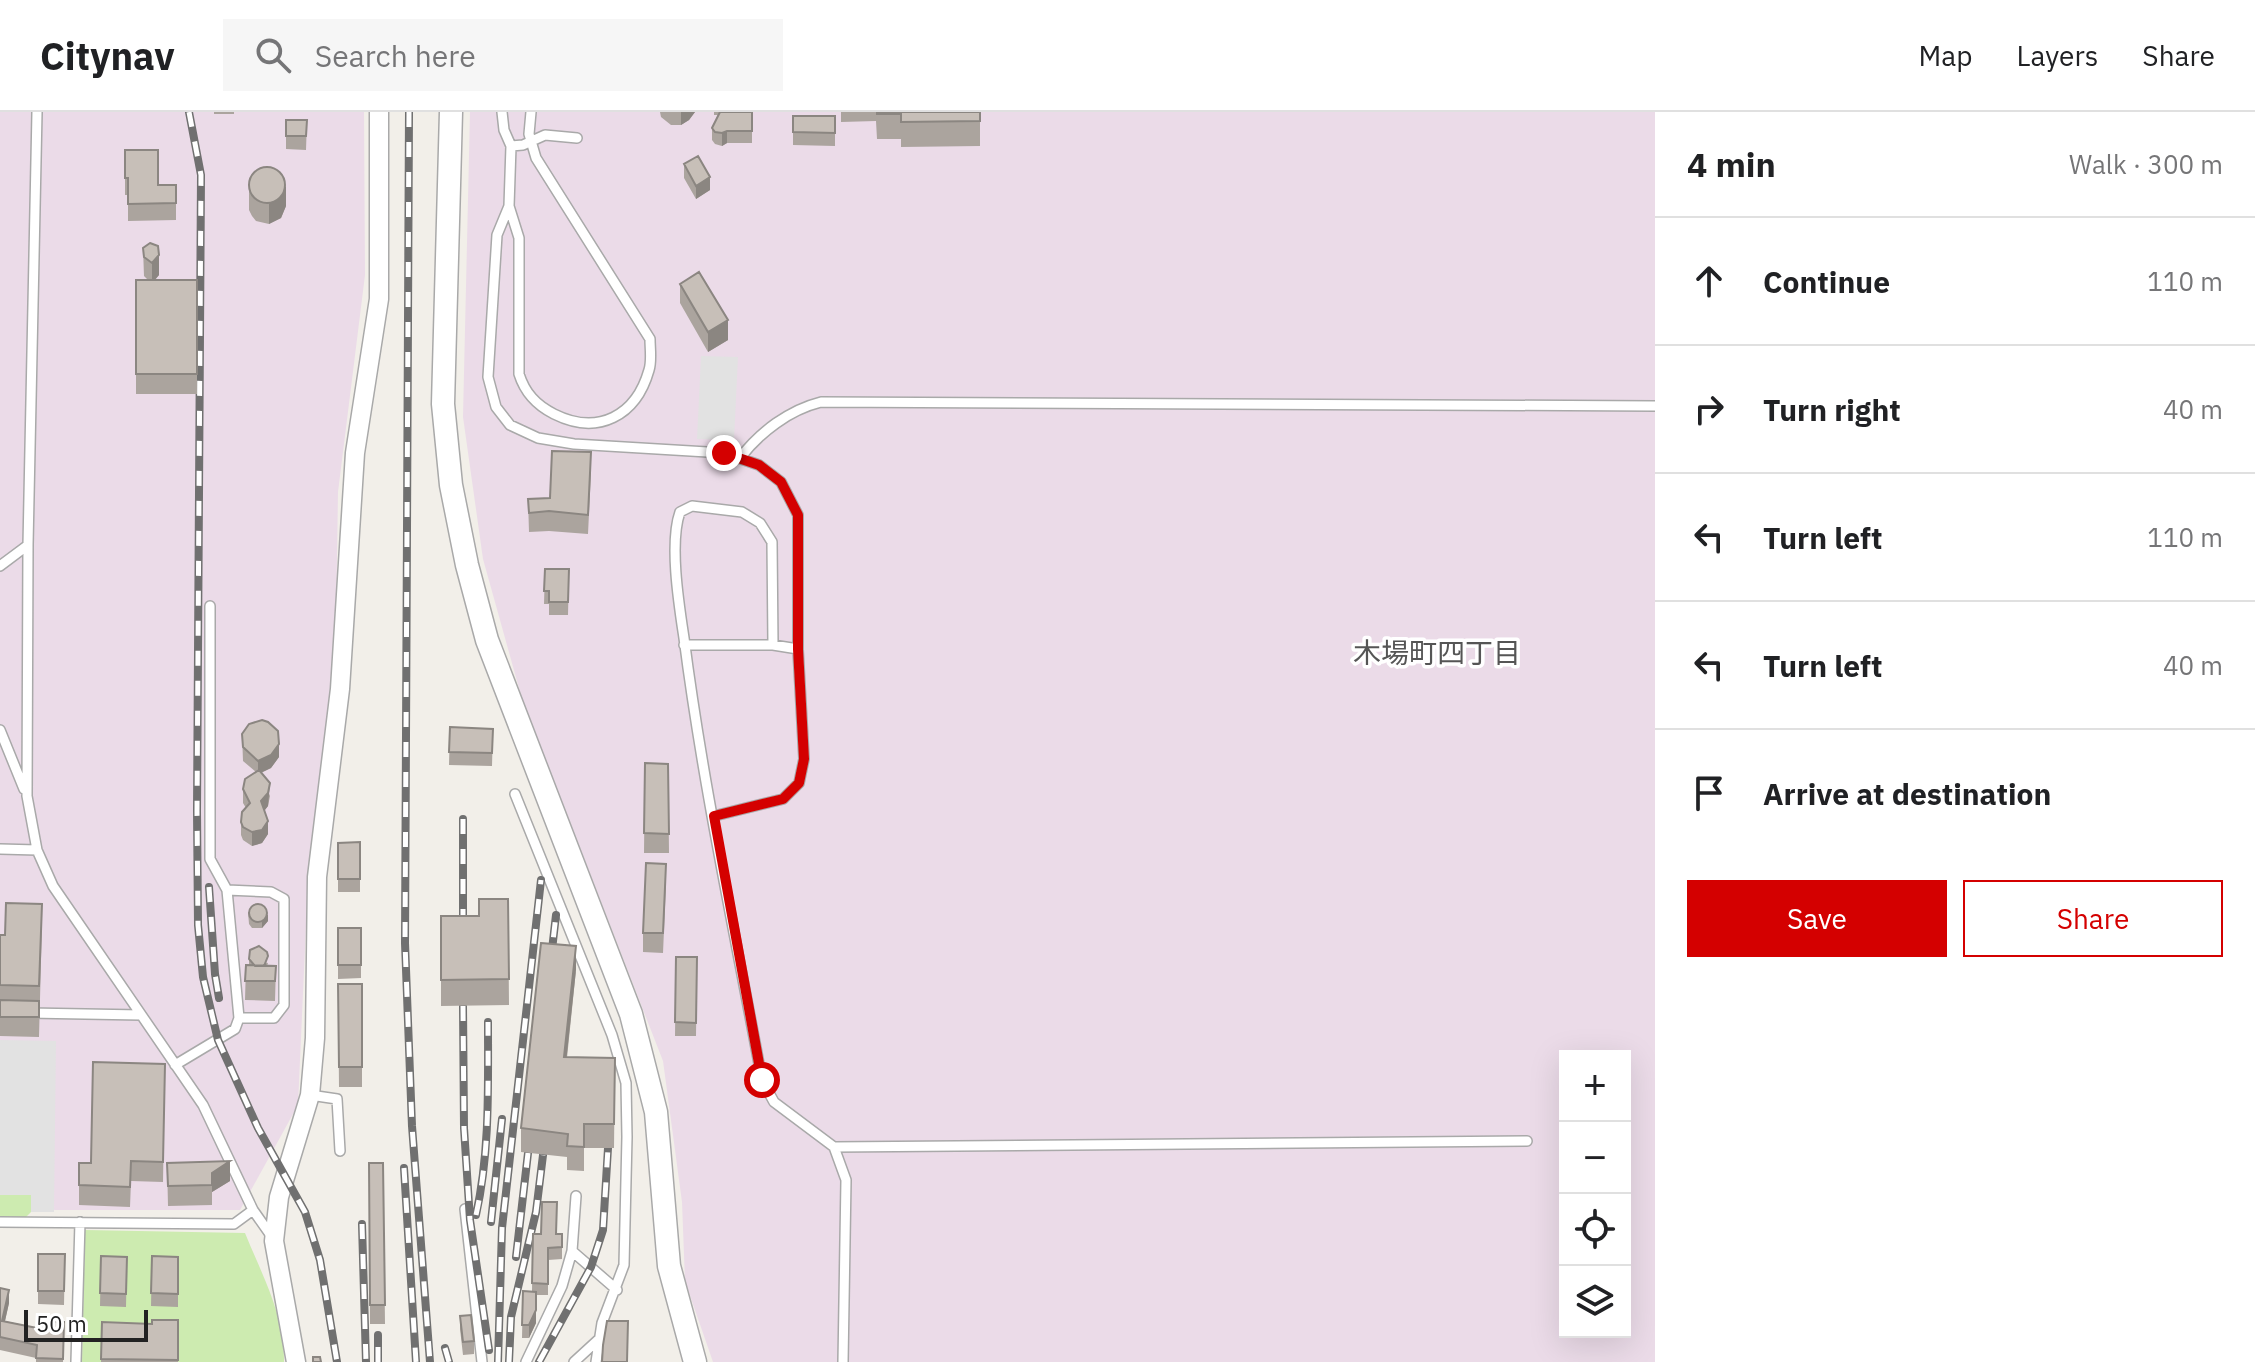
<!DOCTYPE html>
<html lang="en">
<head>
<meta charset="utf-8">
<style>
  body { margin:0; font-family:"IBM Plex Sans","Noto Sans JP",sans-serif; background:#f6f6f6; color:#202124 }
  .controls { position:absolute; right:24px; bottom:24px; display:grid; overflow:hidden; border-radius:0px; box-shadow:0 8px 32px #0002 }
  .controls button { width:72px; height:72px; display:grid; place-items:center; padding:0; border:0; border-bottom:2px solid #e0e0e0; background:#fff; color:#202124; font:40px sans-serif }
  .scale { position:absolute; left:24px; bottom:20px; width:124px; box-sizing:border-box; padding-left:8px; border:4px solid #222; border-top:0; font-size:22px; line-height:28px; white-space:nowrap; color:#222; -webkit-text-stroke:6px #fff; paint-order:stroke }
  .stop { position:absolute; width:24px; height:24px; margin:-18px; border:6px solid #d40000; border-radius:50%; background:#fff }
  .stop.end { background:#d40000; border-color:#fff; box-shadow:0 2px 8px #0008 }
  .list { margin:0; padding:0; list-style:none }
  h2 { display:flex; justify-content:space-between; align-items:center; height:104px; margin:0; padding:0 32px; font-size:34px }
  h2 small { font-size:26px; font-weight:400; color:#757577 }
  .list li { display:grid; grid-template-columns:52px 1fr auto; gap:24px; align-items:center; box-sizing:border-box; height:128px; padding:0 32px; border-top:2px solid #e0e0e0 }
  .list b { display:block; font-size:30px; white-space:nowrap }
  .list em { font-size:26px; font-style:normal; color:#757577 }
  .actions { display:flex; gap:16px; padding:24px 32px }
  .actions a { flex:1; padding:18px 0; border:2px solid #d40000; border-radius:0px; text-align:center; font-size:28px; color:#d40000 }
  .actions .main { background:#d40000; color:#fff }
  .icon { flex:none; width:44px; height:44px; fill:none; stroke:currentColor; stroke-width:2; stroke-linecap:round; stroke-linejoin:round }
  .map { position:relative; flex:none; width:1655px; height:1250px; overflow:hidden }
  header { display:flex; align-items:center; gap:48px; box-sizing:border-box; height:112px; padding:0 40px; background:#fff; border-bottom:2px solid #e0e0e0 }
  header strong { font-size:38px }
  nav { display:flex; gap:44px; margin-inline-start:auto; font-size:28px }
  .search { width:560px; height:72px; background:#f6f6f6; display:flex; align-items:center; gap:20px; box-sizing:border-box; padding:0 28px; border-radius:0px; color:#757577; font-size:30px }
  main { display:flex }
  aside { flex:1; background:#fff }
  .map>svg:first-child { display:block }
  .industrial { fill:#ebdbe8; fill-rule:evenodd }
  .grass { fill:#cdebb0 }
  .parking { fill:#e2e2e2 }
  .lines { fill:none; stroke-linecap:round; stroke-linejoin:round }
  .service-casing { stroke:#a9a9a9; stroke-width:12 }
  .minor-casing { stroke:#a9a9a9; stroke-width:21 }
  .tertiary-casing { stroke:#a9a9a9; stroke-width:25 }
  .service { stroke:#fff; stroke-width:9 }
  .minor { stroke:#fff; stroke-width:18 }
  .tertiary { stroke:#fff; stroke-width:22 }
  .rail-casing { stroke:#707070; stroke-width:8 }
  .rail { stroke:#fff; stroke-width:5; stroke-dasharray:15; stroke-linecap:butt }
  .wall { fill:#aba49e }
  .shaded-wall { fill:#8b8681 }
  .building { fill:#c7bfb8; stroke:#8b8681; stroke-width:2 }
  .route { stroke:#d40000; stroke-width:10 }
  .labels { text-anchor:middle; stroke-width:7; stroke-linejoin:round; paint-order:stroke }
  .neighbourhood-label { font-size:28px; fill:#555; stroke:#fff }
</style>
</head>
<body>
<header>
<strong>Citynav</strong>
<div class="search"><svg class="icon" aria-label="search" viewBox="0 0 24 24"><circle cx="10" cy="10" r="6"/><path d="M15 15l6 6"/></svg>Search here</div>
<nav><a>Map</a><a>Layers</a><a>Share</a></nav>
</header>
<main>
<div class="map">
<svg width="1655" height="1250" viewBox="0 0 1655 1250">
  <rect width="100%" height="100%" fill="#f2efe9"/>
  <path class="industrial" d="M0,0h364l1,163 -27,217 -3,198 -26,169 -11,246 -58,105h-240z
    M470,0h1185v1250h-942l-28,-81 -3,-79 -19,-141 -141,-362 -39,-140 -20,-142zM1565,944h60v276h-60z"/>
  <path class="grass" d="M0,1083h32l-1,17 -5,5h-26z
    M85,1118l160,3c17,42 40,83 39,129h-202z"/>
  <path class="parking" d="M701,244l37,1 -4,83 -37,-1z
    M0,928l56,1 -2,171h-23v-17h-31z"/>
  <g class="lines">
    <g class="service-casing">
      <path id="service" d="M37,0l-9,433 -1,251 10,54 16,36 150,219 50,105 19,27
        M502,0l2,18 7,16 -2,60 -12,29 -9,142 8,30 14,18 28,13 36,6 150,9 35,12 22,17 17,33v134l6,110 -5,24 -16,16 -69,17
        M511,34l12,-1 22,-10 32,3
        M509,94l10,32v136c6,19 17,31 35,40 44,22 82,2 95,-44 3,-9 1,-21 1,-31l-114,-181 -7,-24 2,-22
        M740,346c20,-26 49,-48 81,-56l834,4
        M0,454l28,-21
        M684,533h89l25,4
        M773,533l-1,-103 -12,-19 -18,-11 -50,-6 -12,6c-11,31 -1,93 4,126 19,148 51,295 78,442l12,22 60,45 12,33 -3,182
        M0,618l24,59
        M515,682l97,241 14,48 1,54 -3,128 -22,58 -6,39
        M0,737l37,1
        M227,778l44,2 13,7v106l-10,13h-35
        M29,901l112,2
        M175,953l60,-36 4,-11 -12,-128 -17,-31v-253
        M310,983l27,4 3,52
        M834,1035l693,-6
        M465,1097l17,153
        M0,1110l234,2 19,-14
        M572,1139l45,39
        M76,1250l4,-140
        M526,1250l36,-76 10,-35 4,-55
        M574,1250l24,-22"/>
    </g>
    <g class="minor-casing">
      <path id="minor" d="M296,1250l-22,-121 5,-44 31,-102 5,-57 2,-161 23,-188 15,-236 24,-154v-187"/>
    </g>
    <g class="tertiary-casing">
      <path id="tertiary" d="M451,0l-8,292 8,81 16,80 20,75 144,374 25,98 13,154 26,96"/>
    </g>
    <use href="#service" class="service"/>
    <use href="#minor" class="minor"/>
    <use href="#tertiary" class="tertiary"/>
    <g class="rail-casing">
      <path id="rail" d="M189,0l12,63 -4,636 1,114 5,52 15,63 40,88 47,84 15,48 17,102
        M409,0l-4,831 7,183 18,236
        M463,707v119
        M209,775l6,87 4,24
        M550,855l6,-52
        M463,894l1,122 6,92 19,130
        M404,1056l12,194
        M476,1103c14,-63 12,-128 12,-193
        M491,1110l11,-103
        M362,1112l4,138
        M516,1145l12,-104
        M445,1236l4,14
        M378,1250v-27
        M498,1250l4,-134 39,-348
        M509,1250l2,-45 25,-105 7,-57
        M539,1250l52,-95 12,-37 5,-82"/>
    </g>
    <use href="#rail" class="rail"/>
  </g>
  <path class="wall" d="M214,0h20v2h-20z
    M660,0h35l-6,8 -8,5h-10l-10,-8z
    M714,0h38v31h-25l-5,3 -7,-2 -3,-4v-12l6,-13h-4z
    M841,0h139v34l-79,1v-8h-24l-1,-18 -35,1z
    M793,4h42v30l-42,-1z
    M286,8h21l-1,30 -20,-1z
    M125,38l33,35h18v35l-48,1v-26h-3z
    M684,52l26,26 -14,9 -12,-21z
    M249,79l37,15 -5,12 -12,6 -13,-3 -4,-5 -3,-6z
    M143,136l16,27 -4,5h42v114h-61v-114h12l-4,-4z
    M680,172l48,56 -20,12 -28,-49z
    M591,360l-3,62 -39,-3 -20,1 -1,-33 22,-1z
    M545,457h24l-1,46h-19v-11h-5z
    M450,615l43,2 -1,37 -43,-1z
    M242,622l37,23 -8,11 -10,5 9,23 -2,10 -4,5 4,23 -6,9 -10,3 -9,-6 -2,-5v-13l5,-14 -3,-5v-14l13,-17 -13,-11z
    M645,651l23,1 1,89h-25z
    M360,730v50h-22v-49z
    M666,772l-3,69 -20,-1v-19z
    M508,787l1,106 -68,1v-90h38z
    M248,800l20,9 -6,7h-10l-3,-4z
    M42,811l-3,114 -39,-1v-101h5z
    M338,816h23v50l-23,1z
    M676,845h21l-1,79h-21z
    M249,847l19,4 -1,3h9l-1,35 -30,-1 1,-35h3z
    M576,858l-9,88h48l-1,90h-30v23l-17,-1v-13l-46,-5v-24z
    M338,872h24v103h-23z
    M165,952l-2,118 -32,-1 -1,26 -51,-2v-42h12z
    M167,1051l63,18 -18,11v13l-44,1z
    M369,1051h14l2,161h-15z
    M533,1122h29v25l-14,1v35h-12v28l-7,15h-7l1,-47h9z
    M38,1142h27l-1,51 -26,-1z
    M101,1144l26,1 -1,50 -26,-1z
    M152,1144l26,1v50l-27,-1z
    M0,1176l9,15 -4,18 32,7 27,-6 -1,40h-27v-4l-36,-8z
    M460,1204l14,25v13l-11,1 -3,-26z
    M178,1208v42h-77l1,-40 50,2z"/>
  <path class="shaded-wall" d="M681,0h14l-6,8 -8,5z
    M727,19v12l-5,3v-13z
    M710,65v13l-14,9v-13z
    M286,74v20l-5,12 -12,6v-20z
    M159,143v20l-7,8v-20z
    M728,208v20l-20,12v-20z
    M279,632v13l-8,11 -13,6v-13z
    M270,671l-2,23 -7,9v-14z
    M268,709v13l-6,9 -10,3v-14z
    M268,802v7l-6,7v-6z
    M576,834v24l-12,111v-24z
    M230,1049v20l-18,11v-19z
    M9,1178v13l-7,31v-13z
    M536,1180v31l-7,15v-13z"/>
  <path class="building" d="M720,0h32v19h-25l-5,2 -7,-1 -3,-4z
    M877,0h103v9l-79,1v-8h-24z
    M793,4h42v17l-42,-1z
    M286,8h21l-1,16h-20z
    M125,38h33v35h18v18l-48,1v-26h-3z
    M698,44l12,21 -14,9 -12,-22z
    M249 73a18 18 0 1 1 36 0a18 18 0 1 1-36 0Z
    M150,131l8,3 1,9 -7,8 -8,-6 -1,-9z
    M699,160l29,48 -20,12 -28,-48z
    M136,168h61v94h-61z
    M552,339l39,1 -3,63 -39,-4 -20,2 -1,-14 22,-1z
    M545,457h24l-1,33h-19v-11h-5z
    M262,608l6,2 10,9 1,13 -8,11 -13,6 -15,-14 -1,-13 7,-10z
    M450,615l43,2 -1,24 -43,-1z
    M645,651l23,1 1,70 -25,-1z
    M259,658l11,13 -2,10 -7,8 7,20 -6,9 -10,2 -9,-5 -2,-5 1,-10 8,-9 -7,-14 2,-10z
    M360,730v37h-22v-36z
    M646,751l20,1 -3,69h-20z
    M479,787h29l1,80 -68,1v-64h38z
    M6,791l36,1 -3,82 -39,-1v-50h5z
    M249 801a9 9 0 1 1 18 0a9 9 0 1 1-18 0Z
    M338,816h23v37h-23z
    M541,831l35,3 -12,111 51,1 -1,66h-30v23l-17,-1 1,-12 -47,-6z
    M259,834l8,6 1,4 -4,10h-9l-6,-7 1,-9z
    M676,845h21l-1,66 -21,-1z
    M246,853l30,1 -1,15h-30z
    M338,872h24v83h-23z
    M0,888l39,1v16h-39z
    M93,950l72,2 -2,98 -32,-1 -1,26 -51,-2v-22h12z
    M230,1049l-18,12v12l-44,1 -1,-23z
    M369,1051h14l2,142h-15z
    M542,1090h15l-1,32h6v13l-14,1v36l-16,-1 1,-49h8z
    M38,1142h27l-1,37h-26z
    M101,1144l26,1 -1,37 -26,-1z
    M152,1144l26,1v37l-27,-1z
    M0,1176l9,2 -7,31 35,7v-7l27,1 -1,37 -27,-1 1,-13 -37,-8z
    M523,1179l13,1v18l-7,15h-7z
    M471,1203l3,26 -11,1 -3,-26z
    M152,1208h26v40l-77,-1 1,-37 50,2z
    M607,1209h21l-1,41h-25l1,-17z
    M313,1245h7l1,5h-8z"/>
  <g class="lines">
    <path class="route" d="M724,341l35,12 22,17 17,33v134l6,110 -5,24 -16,16 -69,17 48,264"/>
  </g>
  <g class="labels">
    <g class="neighbourhood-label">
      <text x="1437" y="551">木場町四丁目</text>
    </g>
  </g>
</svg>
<div class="controls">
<button>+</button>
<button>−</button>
<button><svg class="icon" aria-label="locate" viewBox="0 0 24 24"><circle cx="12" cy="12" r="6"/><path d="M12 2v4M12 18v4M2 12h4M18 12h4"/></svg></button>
<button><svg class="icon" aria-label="layers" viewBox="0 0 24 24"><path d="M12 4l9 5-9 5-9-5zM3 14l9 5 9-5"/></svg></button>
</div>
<div class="scale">50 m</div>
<div class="stop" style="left:762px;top:968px"></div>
<div class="stop end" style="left:724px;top:341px"></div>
</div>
<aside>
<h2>4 min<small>Walk · 300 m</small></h2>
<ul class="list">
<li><svg class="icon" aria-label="ahead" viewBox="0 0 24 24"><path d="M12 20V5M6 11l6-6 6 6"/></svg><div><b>Continue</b></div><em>110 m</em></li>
<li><svg class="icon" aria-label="right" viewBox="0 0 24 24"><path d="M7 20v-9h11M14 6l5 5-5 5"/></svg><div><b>Turn right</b></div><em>40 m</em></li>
<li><svg class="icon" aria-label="left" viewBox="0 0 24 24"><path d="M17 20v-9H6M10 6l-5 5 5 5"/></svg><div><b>Turn left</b></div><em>110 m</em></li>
<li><svg class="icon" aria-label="left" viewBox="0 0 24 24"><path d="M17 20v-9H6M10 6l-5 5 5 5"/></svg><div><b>Turn left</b></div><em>40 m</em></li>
<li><svg class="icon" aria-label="arrive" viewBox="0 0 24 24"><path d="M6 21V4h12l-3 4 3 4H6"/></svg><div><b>Arrive at destination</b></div></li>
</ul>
<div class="actions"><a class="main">Save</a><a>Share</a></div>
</aside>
</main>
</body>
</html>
